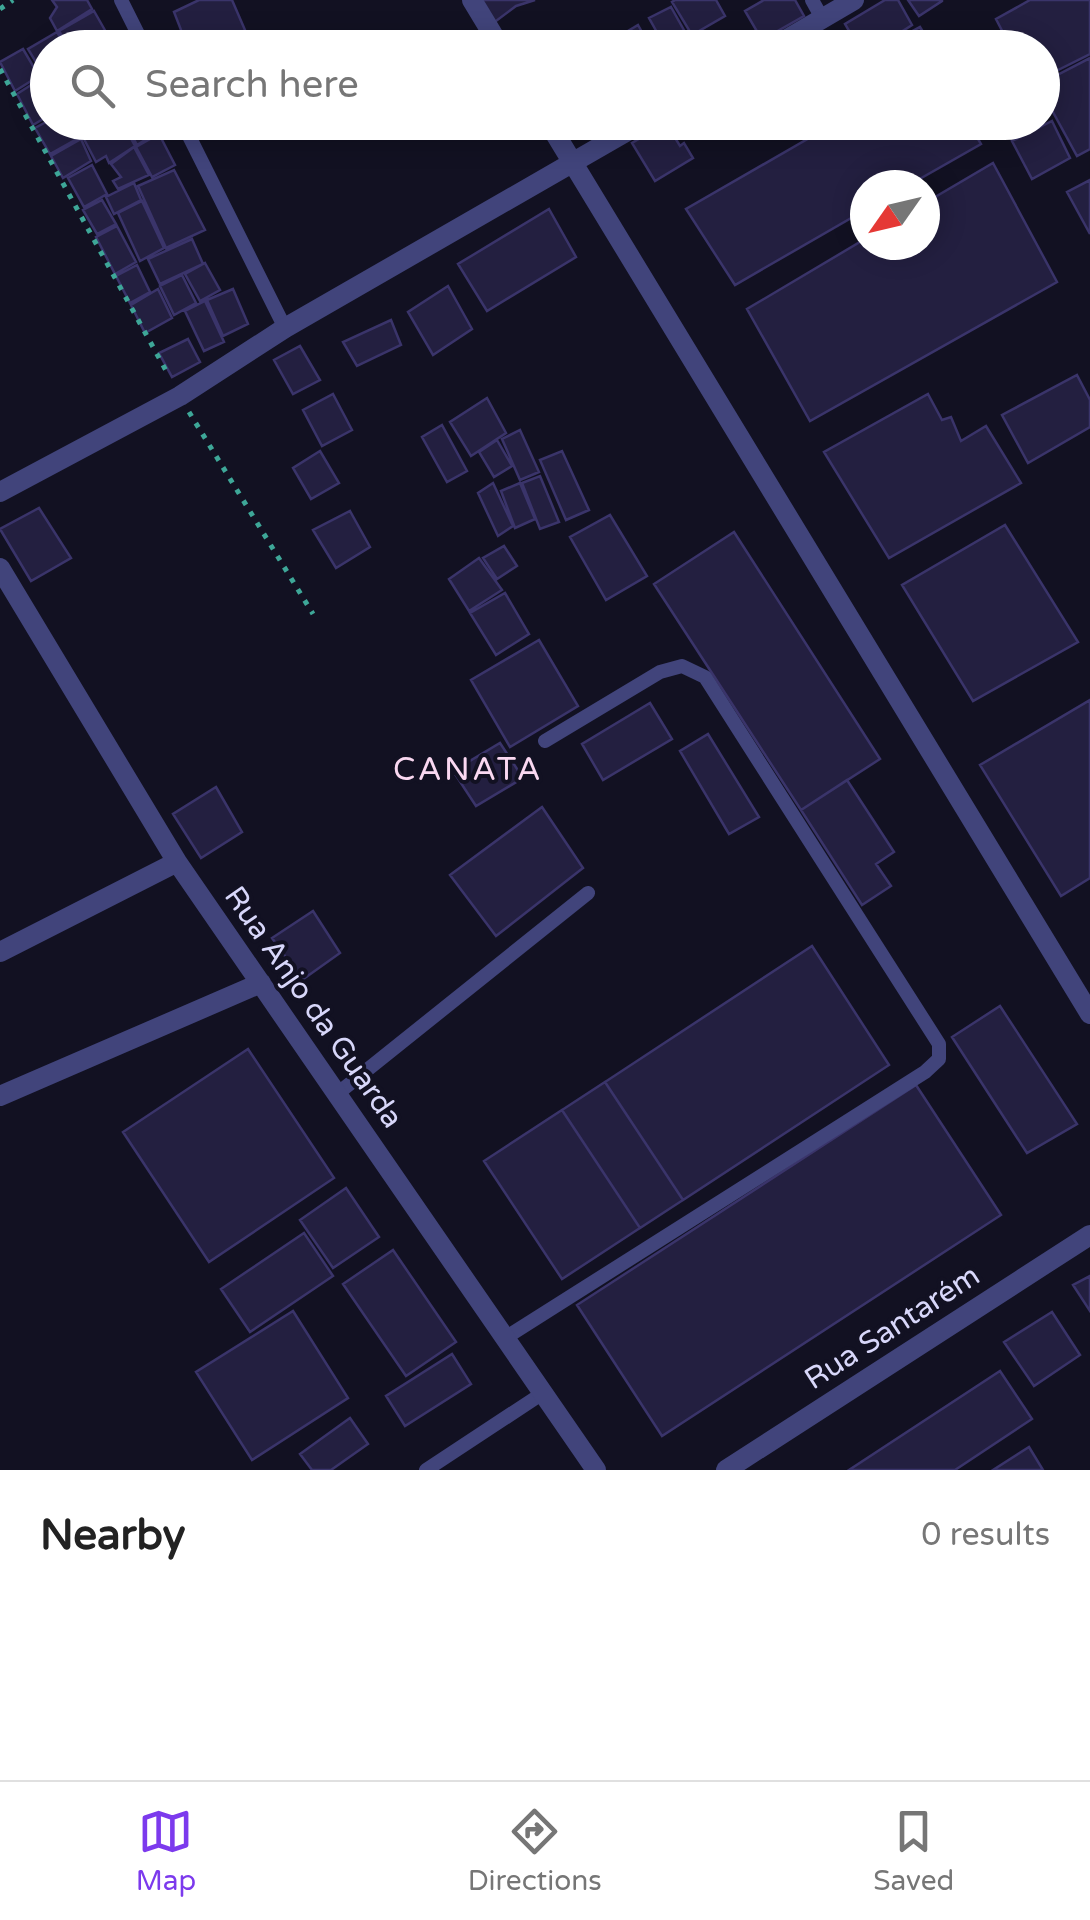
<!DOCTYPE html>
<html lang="en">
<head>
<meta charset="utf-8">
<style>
  body { margin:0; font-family:"Varela Round",sans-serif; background:#f2f2f2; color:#222 }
  .compass { position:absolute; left:850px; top:170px; width:90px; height:90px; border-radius:50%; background:#fff; box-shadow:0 5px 25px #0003; rotate:236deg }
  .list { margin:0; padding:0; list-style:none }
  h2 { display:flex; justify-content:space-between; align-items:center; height:130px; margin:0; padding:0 40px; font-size:42px }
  h2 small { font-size:32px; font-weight:400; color:#767676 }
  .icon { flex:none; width:55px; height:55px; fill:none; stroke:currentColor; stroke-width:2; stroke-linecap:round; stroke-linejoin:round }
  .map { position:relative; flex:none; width:1090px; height:1470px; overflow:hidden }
  .search { position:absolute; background:#fff; box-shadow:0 5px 25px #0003; left:30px; right:30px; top:30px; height:110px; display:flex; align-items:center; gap:25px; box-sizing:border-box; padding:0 35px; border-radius:55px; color:#767676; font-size:38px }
  .sheet { height:310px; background:#fff }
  nav { display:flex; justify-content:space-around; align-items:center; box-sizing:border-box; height:140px; border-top:2px solid #e0e0e0; background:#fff; font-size:28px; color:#767676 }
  nav a { display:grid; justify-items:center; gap:5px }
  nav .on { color:#7c3aed }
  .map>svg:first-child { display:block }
  .building { fill:#231f40; stroke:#3a346a; stroke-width:2.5 }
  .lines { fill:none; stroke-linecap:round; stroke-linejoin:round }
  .path { stroke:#3ea798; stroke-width:5; stroke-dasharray:5 8; stroke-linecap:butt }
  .lane { stroke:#41447b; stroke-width:14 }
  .street { stroke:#41447b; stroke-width:20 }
  .labels { text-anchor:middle; stroke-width:8; stroke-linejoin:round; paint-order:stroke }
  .street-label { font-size:30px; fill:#d8d7fa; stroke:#121122 }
  .neighbourhood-label { font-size:32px; letter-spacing:2.5px; fill:#fad8f1; stroke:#121122 }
</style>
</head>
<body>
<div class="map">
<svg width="1090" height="1470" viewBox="0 0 1090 1470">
  <rect width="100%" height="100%" fill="#121122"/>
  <path class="building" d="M52,0h35l5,9 -35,22 -7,-13 7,-11z
    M199,0h33l19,44 -8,4h-55l-14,-36z
    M477,0h58l-19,6 -24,18z
    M675,0h41l9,16 -33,19 -20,-33z
    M764,0h31l9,16 -42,24 -17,-29z
    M885,0h13l14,25 -36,23h-17l-14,-24z
    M908,0h34v1l-23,15z
    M1030,0h60v54l-48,24v-30h-31l-15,-29z
    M671,7l14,25 -22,11 -14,-25z
    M94,11l16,28 -13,9h-28l-10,-17z
    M638,25l13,23h-34l-4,-8z
    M920,27l13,21h-52z
    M57,32l9,16h-18v24l-5,2 -15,-25z
    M23,49l16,27 -24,15 -15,-29z
    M1090,58v91l-13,7 -35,-64v-9z
    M42,78l5,9 -6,5 7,12v12l-15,9 -16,-31z
    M48,121l15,1 4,9 20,-9 4,9 -41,23 -15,-26z
    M1052,121l18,37 -38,21 -20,-38z
    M113,122l7,13 7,-4 8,15 -26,17 -3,-7 -10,6 -12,-23z
    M125,122h30l4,9 -22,14z
    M837,122h131l13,22 -72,41h-44v25l-130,75 -49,-76z
    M666,123l14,23 4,-3 9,15 -38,23 -23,-38z
    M159,134l16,31 -23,12 -16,-30z
    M81,139l10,22 -28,17 -12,-22z
    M134,147l15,28 -31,14 -5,-8 8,-4 -10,-13z
    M993,163l64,119 -247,139 -63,-112 118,-70v6h60v-42z
    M92,165l15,29 -23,13 -16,-29z
    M174,170l31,60 -39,18 -28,-62z
    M1090,180v54l-23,-42z
    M134,183l7,17 -27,14 -8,-17z
    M102,200l14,24 -19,10 -14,-24z
    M142,201l22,47 -24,13 -22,-48z
    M549,209l27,48 -89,54 -29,-47z
    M117,226l19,36 -21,12 -19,-37z
    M192,239l11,25 -43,20 -12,-25z
    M205,263l15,27 -20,11 -15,-27z
    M137,265l13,27 -20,11 -14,-27z
    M182,275l14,28 -22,12 -14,-29z
    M448,286l24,43 -39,26 -25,-43z
    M158,289l14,29 -27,15 -14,-28z
    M233,289l15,35 -25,12 -16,-36z
    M205,301l19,41 -20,9 -19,-40z
    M391,320l10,25 -44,21 -14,-24z
    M188,339l12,23 -28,15 -13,-24z
    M300,346l20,34 -27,14 -19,-34z
    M1077,375l13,25v27l-62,36 -26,-48z
    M333,394l19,36 -30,16 -19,-36z
    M928,394l14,26 9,-3 10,24 25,-15 35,57 -132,75 -65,-106z
    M487,398l19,35 -35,23 -21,-34z
    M442,425l25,46 -20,11 -25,-45z
    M520,430l19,42 -19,8 -18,-41z
    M497,440l15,26 -18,11 -15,-25z
    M320,451l19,32 -28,16 -18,-31z
    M562,451l27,59 -23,10 -26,-60z
    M540,476l19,46 -19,7 -18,-46z
    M493,483l20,43 -15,10 -20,-43z
    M520,483l15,36 -20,9 -14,-37z
    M39,508l32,50 -40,23 -31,-52z
    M350,511l20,36 -34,21 -23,-38z
    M610,515l37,61 -41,24 -36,-63z
    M1005,525l73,117 -105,59 -71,-116z
    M734,532l146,227 -79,51 -147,-226z
    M504,546l13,20 -20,13 -14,-21z
    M479,558l23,32 -33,21 -20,-32z
    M505,593l24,41 -33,21 -26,-42z
    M539,640l39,66 -68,41 -39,-67z
    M1090,700v178l-29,18 -81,-131z
    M650,703l22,36 -69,41 -21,-36z
    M708,734l51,83 -30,17 -49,-83z
    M500,743l23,35 -47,28 -23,-35z
    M847,780l47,72 -18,12 15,22 -29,19 -61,-95z
    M216,787l26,45 -41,26 -28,-44z
    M542,807l41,61 -87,68 -46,-61z
    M313,911l27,42 -38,27 -30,-42z
    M812,946l77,119 -206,135 -78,-118z
    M1000,1006l77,118 -50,29 -75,-116z
    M248,1049l86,129 -125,84 -86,-130z
    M605,1082l78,118 -43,28 -78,-118z
    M916,1085l85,130 -339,221 -85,-131z
    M562,1110l78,118 -78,51 -78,-118z
    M346,1188l33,49 -46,31 -33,-48z
    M304,1233l29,43 -83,56 -29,-43z
    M393,1250l63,92 -50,34 -63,-92z
    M1090,1276v35l-17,-26z
    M293,1311l55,87 -96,62 -56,-88z
    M1052,1312l28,43 -46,31 -30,-44z
    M452,1354l19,30 -66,42 -19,-30z
    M1000,1371l32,48 -77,51h-106z
    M350,1418l18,26 -37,26h-19l-12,-16z
    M1029,1447l14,23h-50z"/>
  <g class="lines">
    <path class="path" d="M0,9l13,-9
      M0,69l169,307
      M189,412l124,202"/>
    <path class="lane" d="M121,0l24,48
      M812,0l10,18
      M182,122l103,206
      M337,1094l251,-201
      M505,1338l420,-266 14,-13v-15l-234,-367 -23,-11 -22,6 -115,69
      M426,1470l117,-77"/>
    <path class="street" d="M472,0l29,48
      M772,48l82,-48
      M548,122l542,892
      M0,492l180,-96 105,-68 358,-206
      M0,568l177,294 419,608
      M0,952l177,-90
      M0,1096l261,-113
      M726,1470l364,-235"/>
  </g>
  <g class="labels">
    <g class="street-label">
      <text transform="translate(314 1007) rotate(55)" y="10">Rua Anjo da Guarda</text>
      <text transform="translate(892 1327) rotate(-33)" y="10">Rua Santarém</text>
    </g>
    <g class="neighbourhood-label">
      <text x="468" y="780">CANATA</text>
    </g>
  </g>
</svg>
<svg class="compass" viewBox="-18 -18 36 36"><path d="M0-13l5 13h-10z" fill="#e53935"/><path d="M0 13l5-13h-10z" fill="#767676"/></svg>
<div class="search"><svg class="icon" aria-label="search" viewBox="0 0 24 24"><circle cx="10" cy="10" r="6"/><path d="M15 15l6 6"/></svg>Search here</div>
</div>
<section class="sheet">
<h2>Nearby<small>0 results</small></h2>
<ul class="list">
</ul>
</section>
<nav>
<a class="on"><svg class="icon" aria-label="map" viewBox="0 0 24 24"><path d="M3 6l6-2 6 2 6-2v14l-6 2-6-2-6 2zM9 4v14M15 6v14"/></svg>Map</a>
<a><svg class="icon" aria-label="directions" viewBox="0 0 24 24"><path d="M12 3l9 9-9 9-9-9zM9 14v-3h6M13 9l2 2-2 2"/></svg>Directions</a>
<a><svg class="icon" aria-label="saved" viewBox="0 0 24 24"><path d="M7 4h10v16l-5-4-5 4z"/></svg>Saved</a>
</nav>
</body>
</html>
